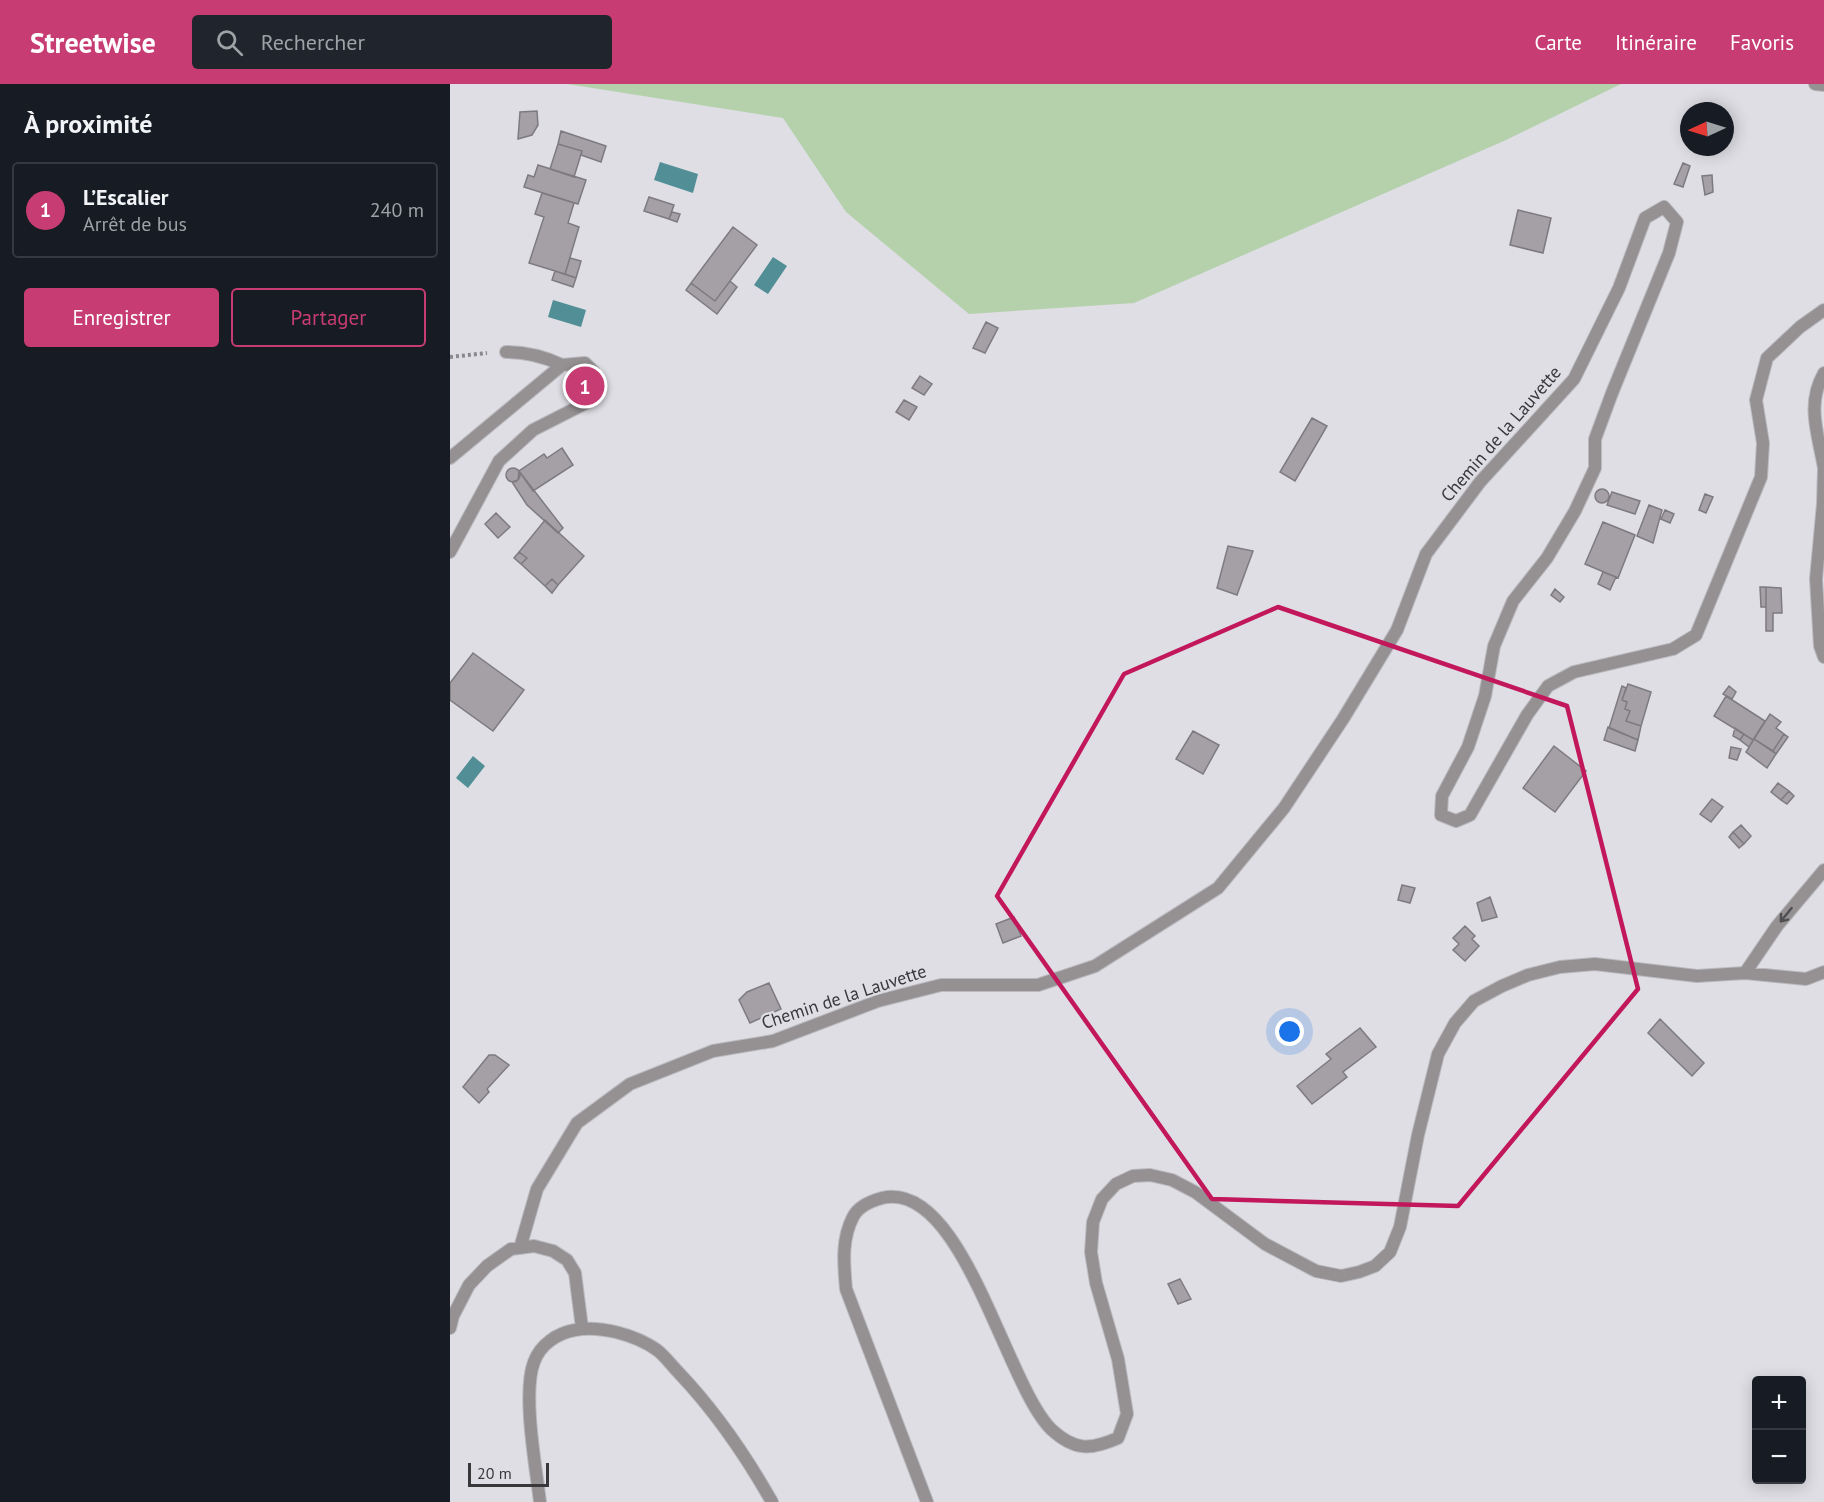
<!DOCTYPE html>
<html lang="fr">
<head>
<meta charset="utf-8">
<style>
  body { margin:0; font-family:"PT Sans",sans-serif; background:#20242c; color:#f1f3f6 }
  .controls { position:absolute; right:18px; bottom:18px; display:grid; overflow:hidden; border-radius:6px; box-shadow:0 3px 15px #0003 }
  .controls button { width:54px; height:54px; display:grid; place-items:center; padding:0; border:0; border-bottom:2px solid #363941; background:#171b24; color:#f1f3f6; font:30px sans-serif }
  .compass { position:absolute; left:1230px; top:18px; width:54px; height:54px; border-radius:50%; background:#171b24; box-shadow:0 3px 15px #0003; rotate:266deg }
  .scale { position:absolute; left:18px; bottom:15px; width:81px; box-sizing:border-box; padding-left:6px; border:3px solid #38383b; border-top:0; font-size:16px; line-height:21px; white-space:nowrap; color:#38383b; -webkit-text-stroke:4px #dedee4; paint-order:stroke }
  .you { position:absolute; left:840px; top:948px; width:21px; height:21px; margin:-15px; border:4px solid #fff; border-radius:50%; background:#1a73e8; box-shadow:0 0 0 9px #1a73e833 }
  .badge { display:grid; place-items:center; width:39px; height:39px; border-radius:50%; background:#c73c73; color:#fff; font-size:20px; font-weight:700 }
  .pin { position:absolute; translate:-50% -50%; border:3px solid #fff; box-shadow:0 2px 6px #0006 }
  .list { margin:0; padding:0; list-style:none }
  h2 { display:flex; justify-content:space-between; align-items:center; height:78px; margin:0; padding:0 24px; font-size:26px }
  h2 small { font-size:20px; font-weight:400; color:#9ea1a6 }
  .list li { display:grid; grid-template-columns:39px 1fr auto; gap:18px; align-items:center; box-sizing:border-box; height:96px; margin:0 12px 12px; padding:0 12px; border:2px solid #363941; border-radius:6px }
  .list b { display:block; font-size:22px; white-space:nowrap }
  .list p { margin:0; font-size:20px; white-space:nowrap; color:#9ea1a6 }
  .list em { font-size:20px; font-style:normal; color:#9ea1a6 }
  .actions { display:flex; gap:12px; padding:18px 24px }
  .actions a { flex:1; padding:14px 0; border:2px solid #c73c73; border-radius:6px; text-align:center; font-size:21px; color:#c73c73 }
  .actions .main { background:#c73c73; color:#fff }
  .icon { flex:none; width:33px; height:33px; fill:none; stroke:currentColor; stroke-width:2; stroke-linecap:round; stroke-linejoin:round }
  .map { position:relative; flex:none; width:1374px; height:1418px; overflow:hidden }
  header { display:flex; align-items:center; gap:36px; box-sizing:border-box; height:84px; padding:0 30px; background:#c73c73; color:#fff }
  header strong { font-size:28px }
  nav { display:flex; gap:33px; margin-inline-start:auto; font-size:21px }
  .search { width:420px; height:54px; background:#20242c; display:flex; align-items:center; gap:15px; box-sizing:border-box; padding:0 21px; border-radius:6px; color:#9ea1a6; font-size:22px }
  main { display:flex }
  aside { flex:1; background:#171b24 }
  .map>svg:first-child { display:block }
  .green { fill:#b4d1ac }
  .water { fill:#528e95 }
  .building { fill:#a4a0a5; stroke:#7e7b80; stroke-width:1.5 }
  .lines { fill:none; stroke-linecap:round; stroke-linejoin:round }
  .lane-casing { stroke:#b9b9bf; stroke-width:14 }
  .street-casing { stroke:#b9b9bf; stroke-width:14 }
  .path { stroke:#8a8a8e; stroke-width:4; stroke-dasharray:3 3; stroke-linecap:butt }
  .lane { stroke:#959192; stroke-width:12 }
  .street { stroke:#959192; stroke-width:12 }
  .oneway { stroke:#4f4e51 }
  .marked { fill:none; stroke:#c2185b; stroke-width:4.5; stroke-linejoin:round }
  .labels { text-anchor:middle; stroke-width:4.5; stroke-linejoin:round; paint-order:stroke }
  .street-label { font-size:18px; fill:#38383b; stroke:#dedee4 }
</style>
</head>
<body>
<header>
<strong>Streetwise</strong>
<div class="search"><svg class="icon" aria-label="search" viewBox="0 0 24 24"><circle cx="10" cy="10" r="6"/><path d="M15 15l6 6"/></svg>Rechercher</div>
<nav><a>Carte</a><a>Itinéraire</a><a>Favoris</a></nav>
</header>
<main>
<aside>
<h2>À proximité<small></small></h2>
<ul class="list">
<li><span class="badge">1</span><div><b>L’Escalier</b><p>Arrêt de bus</p></div><em>240 m</em></li>
</ul>
<div class="actions"><a class="main">Enregistrer</a><a>Partager</a></div>
</aside>
<div class="map">
<svg width="1374" height="1418" viewBox="0 0 1374 1418">
  <rect width="100%" height="100%" fill="#dedee4"/>
  <path class="green" d="M117,0h1054l-115,56 -372,163 -165,11 -123,-102 -63,-94z"/>
  <path class="water" d="M210,78l38,12 -5,19 -39,-13z
    M323,173l14,9 -19,28 -14,-9z
    M103,216l33,10 -5,17 -33,-10z
    M23,672l12,10 -17,22 -12,-10z"/>
  <path class="building" d="M87,27l1,14 -6,10 -14,4 2,-27z
    M111,47l45,15 -5,16 -20,-7 1,-4 -24,-7z
    M108,60l24,7 -8,26 -24,-8z
    M1233,79l7,3 -7,21 -9,-3z
    M88,81l48,15 -8,24 -54,-17 4,-12 6,2z
    M1262,91l1,17 -8,3 -3,-19z
    M92,109l32,10 -6,20 11,4 -14,47 -36,-11 15,-46 -9,-3z
    M199,113l25,8 -5,14 -25,-8z
    M1068,126l33,8 -8,35 -33,-8z
    M222,128l8,2 -3,8 -8,-3z
    M283,143l24,18 -42,56 -24,-18z
    M120,174l11,3 -5,17 -11,-4z
    M105,187l21,7 -3,9 -21,-7z
    M280,197l7,6 -20,27 -31,-24 5,-7 24,18z
    M536,238l12,6 -13,25 -12,-5z
    M470,292l12,8 -8,11 -12,-7z
    M454,316l13,7 -8,13 -13,-8z
    M862,334l15,8 -32,55 -15,-9z
    M112,364l11,17 -40,26 -14,-20 25,-17 3,4z
    M56 391a7 7 0 1 1 14 0a7 7 0 1 1-14 0Z
    M69,387l44,57 -5,5 -31,-28 -15,-23 6,-2z
    M1145 412a7 7 0 1 1 14 0a7 7 0 1 1-14 0Z
    M1162,408l28,9 -5,13 -28,-9z
    M1255,410l8,3 -7,16 -7,-3z
    M1199,421l13,5 -9,33 -16,-7z
    M1215,426l9,4 -4,9 -9,-4z
    M46,429l14,14 -12,11 -13,-14z
    M95,436l39,36 -26,29 -6,-6 -7,7 -24,-22 6,-6 -8,-6z
    M1153,438l32,13 -17,43 -33,-14z
    M778,462l25,5 -16,44 -20,-7z
    M69,468l8,6 -6,6 -7,-6z
    M1153,488l13,5 -6,13 -12,-6z
    M102,495l6,6 -6,8 -7,-7z
    M1310,503h6v20h-5z
    M1316,503l15,1 1,25h-9v18h-7z
    M1105,505l9,8 -4,5 -9,-7z
    M23,569l51,37 -31,41 -43,-31v-17z
    M1178,600l23,8 -10,34 -15,-5 4,-10 -5,-2 2,-7 -5,-2z
    M1172,602l4,2 -4,12 5,2 -2,7 5,2 -4,10 15,5 -3,14 -29,-12z
    M1279,602l7,6 -4,7 -9,-5z
    M1276,612l39,25 -12,19 -39,-24z
    M1320,630l11,8 -5,6 8,6 -11,17 -19,-12z
    M1158,643l30,13 -3,11 -31,-11z
    M1285,644l9,6 -4,6 -7,-4z
    M743,647l26,14 -16,29 -27,-15z
    M1294,650l9,6 -4,7 -9,-7z
    M1334,650l4,3 -12,17 -3,-3z
    M1304,655l22,15 -9,14 -21,-16z
    M1104,662l32,25 -31,41 -32,-24z
    M1281,663l10,2 -4,11 -8,-2z
    M1328,699l11,8 -8,9 -10,-8z
    M1339,707l5,5 -7,8 -6,-4z
    M1262,715l11,8 -12,15 -11,-8z
    M1291,741l10,11 -7,8 -11,-12z
    M1283,748l11,12 -5,4 -10,-11z
    M952,801l13,3 -5,15 -12,-3z
    M1040,813l7,20 -15,4 -5,-18z
    M564,833l7,19 -18,7 -7,-19z
    M1015,842l10,10 -3,3 7,7 -14,15 -12,-11 6,-6 -6,-6z
    M319,899l12,26 -31,14 -11,-23 8,-8z
    M1210,935l44,44 -12,13 -44,-43z
    M910,944l16,19 -33,25 4,5 -35,27 -15,-18 34,-27 -5,-5z
    M39,971h6l14,10 -22,24 2,3 -10,11 -16,-16z
    M730,1195l11,20 -13,5 -10,-20z"/>
  <g class="lines">
    <g class="lane-casing">
      <path id="lane" d="M1365,0l9,1"/>
    </g>
    <g class="street-casing">
      <path id="street" d="M56,268c21,0 37,4 56,13
        M1374,289c-18,31 -6,61 0,95
        M0,374l112,-93 23,-2 9,9 3,11 -3,11 -8,9 -53,27 -34,31 -49,91
        M1374,384l-1,36 -7,75 4,67 4,11
        M1295,889l32,-47 47,-56
        M70,1164l17,-59 40,-66 53,-39 83,-33 60,-10 105,-40 63,-16h97l57,-19 123,-78 66,-80 59,-89 54,-89 29,-76 54,-72 94,-103 45,-91 26,-70 19,-11 13,15 -8,31 -57,140 -17,46v29l-20,43 -28,47 -34,43 -19,45 -9,50 -17,51 -26,49 -1,19 15,6 14,-6 57,-100 21,-29 26,-14 99,-23 23,-14 65,-158 2,-34 -7,-43 11,-42 33,-31 24,-17
        M0,1244l3,-12 16,-31 18,-19 24,-17 23,-3 19,5 14,9 8,13 7,55
        M90,1418c-4,-34 -18,-109 -6,-140 6,-17 23,-29 41,-32 25,-5 61,5 82,20 8,6 15,16 22,23 36,38 67,83 93,129
        M477,1418l-81,-213c-2,-24 -5,-49 7,-72 5,-10 18,-16 29,-19 81,-19 124,189 170,232 23,21 39,20 66,8l9,-24 -9,-55 -22,-76 -5,-31 2,-30 9,-23 14,-15 17,-8 17,-1 22,5 23,12 70,52 51,27 25,5 18,-4 16,-6 15,-14 10,-25 18,-92 20,-81 17,-31 19,-22 28,-15 26,-11 32,-8 35,-3 102,12 48,-3 61,6 18,-7"/>
    </g>
    <path class="path" d="M0,273l37,-4"/>
    <use href="#lane" class="lane"/>
    <use href="#street" class="street"/>
  </g>
  <defs><path id="oneway-shaft" d="M-6 0H5M1.5-3L5.5 0L1.5 3" fill="none" stroke-width="1.6" stroke-linecap="round" stroke-linejoin="round" transform="scale(1.5)"/></defs>
  <use class="oneway" href="#oneway-shaft" transform="translate(1336 831) rotate(129)"/>
  <path class="marked" d="M828,523l289,99 71,283 -180,217 -246,-7 -215,-303 127,-222z"/>
  <g class="labels">
    <g class="street-label">
      <text transform="translate(1051 350) rotate(-49)" y="6">Chemin de la Lauvette</text>
      <text transform="translate(394 913) rotate(-18)" y="6">Chemin de la Lauvette</text>
    </g>
  </g>
</svg>
<div class="controls">
<button>+</button>
<button>−</button>
</div>
<svg class="compass" viewBox="-18 -18 36 36"><path d="M0-13l5 13h-10z" fill="#e53935"/><path d="M0 13l5-13h-10z" fill="#9ea1a6"/></svg>
<div class="scale">20 m</div>
<div class="you"></div>
<div class="pin badge" style="left:135px;top:302px">1</div>
</div>
</main>
</body>
</html>
